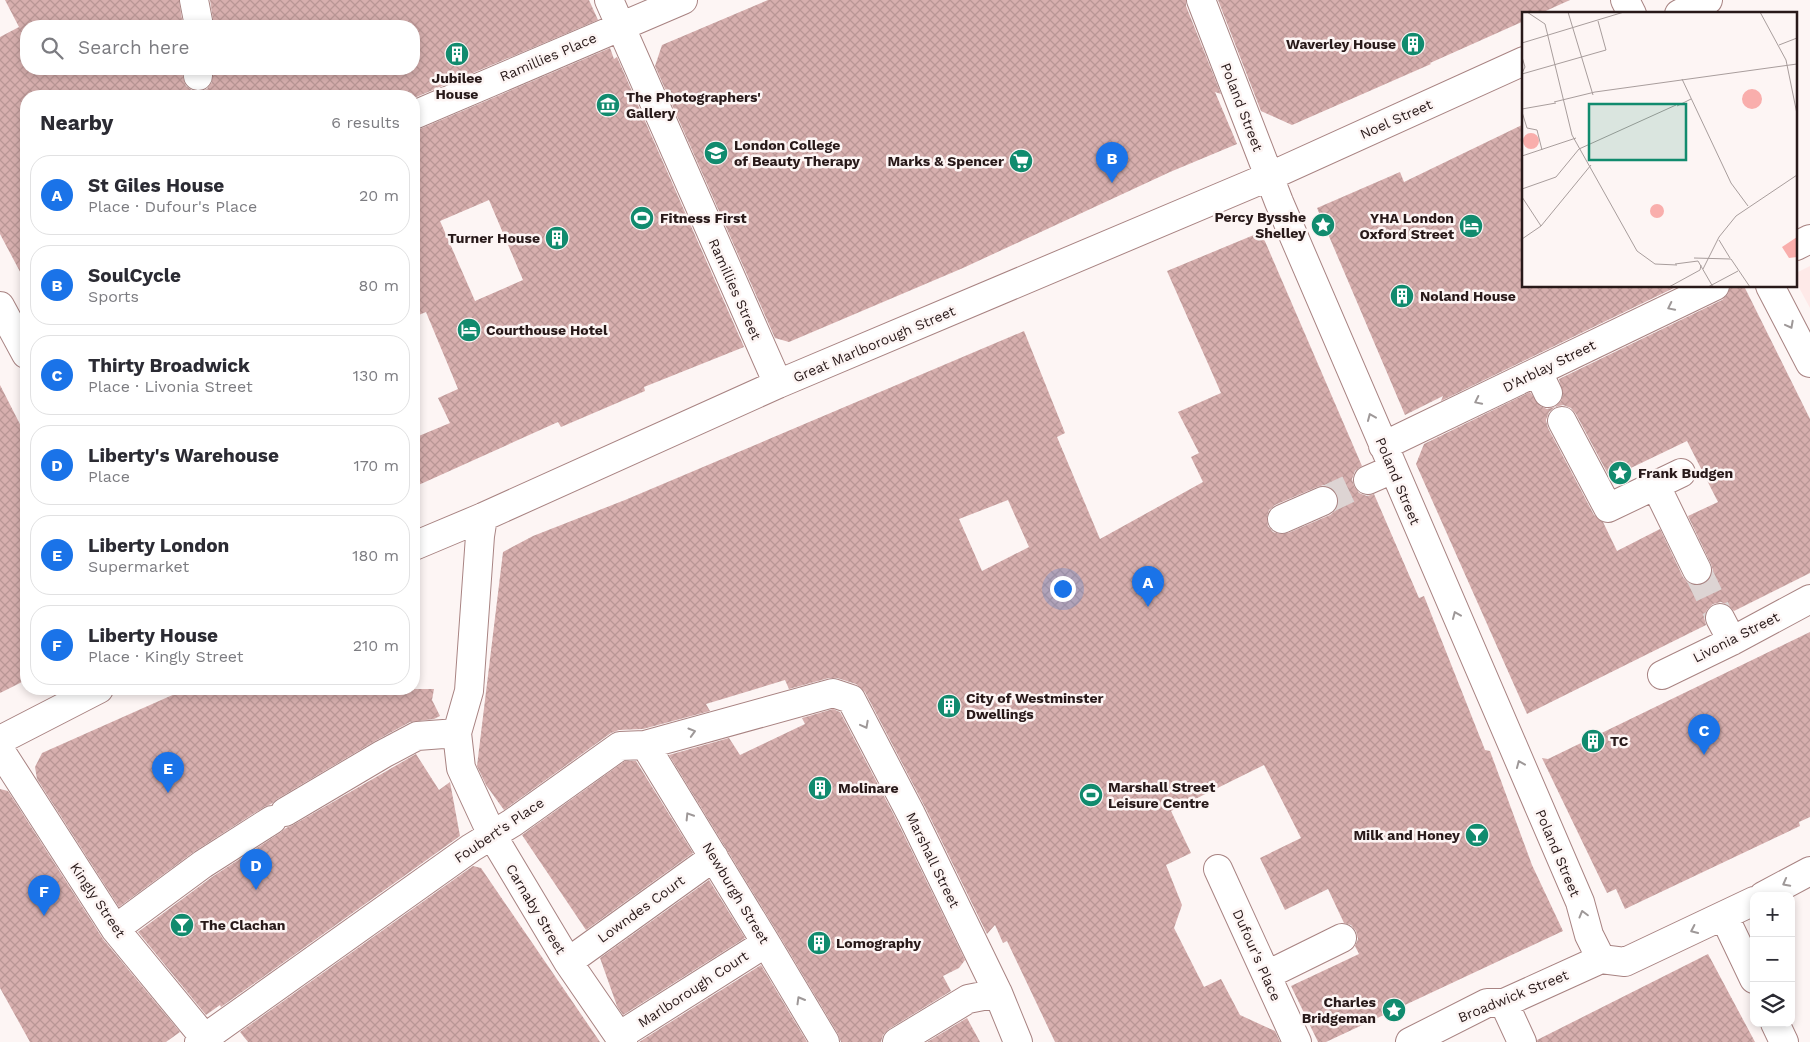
<!DOCTYPE html>
<html lang="en">
<head>
<meta charset="utf-8">
<style>
  body { margin:0; font-family:"Work Sans",sans-serif; background:#f7f7f7; color:#2b2b33 }
  .controls { position:absolute; right:15px; bottom:15px; display:grid; overflow:hidden; border-radius:10px; box-shadow:0 2px 8px #0003 }
  .controls button { width:45px; height:45px; display:grid; place-items:center; padding:0; border:0; border-bottom:1px solid #e1e1e2; background:#fff; color:#2b2b33; font:25px sans-serif }
  .you { position:absolute; left:1062px; top:588px; width:18px; height:18px; margin:-12px; border:4px solid #fff; border-radius:50%; background:#1a73e8; box-shadow:0 0 0 8px #1a73e833 }
  .badge { display:grid; place-items:center; width:32px; height:32px; border-radius:50%; background:#1a73e8; color:#fff; font-size:16px; font-weight:700 }
  .pin { position:absolute; translate:-50% -41px; filter:drop-shadow(0 1px 2px #0008) }
  .pin::after { content:''; position:absolute; top:26px; width:18px; height:15px; background:inherit; clip-path:polygon(0 0,100% 0,50% 100%) }
  .list { margin:0; padding:0; list-style:none }
  h2 { display:flex; justify-content:space-between; align-items:center; height:65px; margin:0; padding:0 20px; font-size:21px }
  h2 small { font-size:16px; font-weight:400; color:#7c7c81 }
  .list li { display:grid; grid-template-columns:32px 1fr auto; gap:15px; align-items:center; box-sizing:border-box; height:80px; margin:0 10px 10px; padding:0 10px; border:1px solid #e1e1e2; border-radius:20px }
  .list b { display:block; font-size:19px; white-space:nowrap }
  .list p { margin:0; font-size:16px; white-space:nowrap; color:#7c7c81 }
  .list em { font-size:16px; font-style:normal; color:#7c7c81 }
  .icon { flex:none; width:28px; height:28px; fill:none; stroke:currentColor; stroke-width:2; stroke-linecap:round; stroke-linejoin:round }
  .map { position:relative; flex:none; width:1810px; height:1042px; overflow:hidden }
  .search { position:absolute; background:#fff; box-shadow:0 2px 8px #0003; left:20px; top:20px; width:400px; height:55px; display:flex; align-items:center; gap:12px; box-sizing:border-box; padding:0 18px; border-radius:20px; color:#7c7c81; font-size:19px }
  .panel { position:absolute; background:#fff; box-shadow:0 2px 8px #0003; left:20px; top:90px; width:400px; height:605px; border-radius:20px }
  .map>svg:first-child { display:block }
  .built { fill:#fee9e8 }
  .building { fill:url(#building-cross-hatch); fill-rule:evenodd }
  .lines { fill:none; stroke-linecap:round; stroke-linejoin:round }
  .minor-tunnel { stroke:#ddd4d3; stroke-width:28; stroke-dasharray:28 14; stroke-linecap:butt }
  .minor-casing { stroke:#a88382; stroke-width:30 }
  .minor { stroke:#fff; stroke-width:28 }
  .oneway { stroke:#9e9898 }
  .labels { text-anchor:middle; stroke-width:5; stroke-linejoin:round; paint-order:stroke }
  .poi-label { font-size:14px; font-weight:bold; fill:#281919; stroke:#fdf5f4; text-anchor:start }
  .street-label { font-size:14px; fill:#281919; stroke:#fdf5f4 }
  .inset-road { fill:none; stroke:#a89d9c; stroke-width:1 }
  .view { fill:#118b6e; fill-opacity:0.15; stroke:#118b6e; stroke-width:2.5 }
  .inset-edge { fill:none; stroke:#281919; stroke-width:2.5 }
</style>
</head>
<body>
<div class="map">
<svg width="1810" height="1042" viewBox="0 0 1810 1042">
  <defs>
    <pattern id="building-cross-hatch" width="8" height="8" patternUnits="userSpaceOnUse" patternTransform="scale(1.25)"><rect width="8" height="8" fill="#d7afae"/><path d="M0 0l8 8M0 8l8-8" fill="none" stroke="#b99695"/></pattern>
  </defs>
  <rect width="100%" height="100%" fill="#fdf5f4"/>
  <path class="built" d="M1810,266v42l-14,-26v-9z"/>
  <path class="building" d="M5,0h174l4,26h-157v43h156l1,9 3,8 7,5h7l7,-2 5,-7 1,-13h201v-43h-200l-4,-26h379l9,20 -184,78v-2h-388v187l-26,-49v-197l19,-10z
    M768,0h418v6l35,88 -6,-2 22,52 -67,28 -207,96 -174,74 -14,-4 -120,-272 7,-21z
    M1218,0h352l-31,14h-15v7l-94,42 1,1 -139,61 -31,-14z
    M610,48l4,11 3,-2 127,290 -100,40 1,4 -84,36 -3,-5 -144,65v-49l36,-15 -12,-25 20,-9 -32,-77 -12,5v-187l6,-1zM489,200l34,80 -48,21 -35,-80z
    M1524,124v162h154l-237,115 2,-5 -38,19 -88,-207 83,-36 4,10z
    M1261,232l101,234 -7,5 -3,8 2,7 5,7 8,3 7,-2 45,104 5,-2 61,154 5,1 42,114 31,66 -237,111h-8l-27,-56 68,-32 -4,-8 3,-7 -2,-8 -5,-6 -7,-2 -16,-34 -43,21 -25,-52 41,-20 -37,-73 -93,46 20,42 -25,12 16,40 -8,23 30,59 17,-8 19,36 35,16 5,11h-225l-48,-101 -4,2 -8,-18 -8,9 -62,-127 -60,-115 -9,-8 -19,-6h-8l-40,11 -4,-9 -79,24 4,7 -67,18 -24,1 -8,3 -107,77 -18,-25 -9,-19 26,-214 30,-16 92,-36 399,-169 41,102 -8,4 43,102 103,-57 -12,-25 8,-4 -21,-41 43,-19 -54,-122zM1324,485l8,3 5,7 1,8 -2,7 -6,5 -42,18 -8,1 -7,-2 -5,-6 -1,-9 2,-7 6,-5 42,-18zM1008,500l21,47 -47,24 -23,-52z
    M1730,286h14l66,133v154l-76,38 -6,-6 -7,-3 -8,2 -6,6 -3,7 2,8 -179,89 -111,-250 8,-20 106,-52 10,14 7,3 8,-2 6,-6 2,-6 -4,-16 163,-79 6,-6zM1563,405l8,3 5,6 34,64 77,-37 31,61 -30,14 23,48 2,7 -3,7 -6,6 -9,1 -7,-2 -5,-6 -23,-48 -43,22 -14,-29 -9,-7 -46,-87 -2,-8 3,-8 6,-5z
    M0,385l26,51v244l-26,13z
    M1810,632v185l-11,5 1,4 -175,83 -9,-20 -9,4 -65,-135 6,1z
    M186,689h248l-2,11 8,16 -6,3 -24,3 -35,19 -98,58 -6,5 -7,3 -69,44 -76,56 -82,-128 -2,-12 7,-14z
    M833,709l7,3 57,109 68,139 -6,8 -16,8 8,15 -62,38 -6,6 -2,7h-40l-3,-8 -59,-99 -110,-180 60,-17 11,17 65,-31 -3,-6z
    M416,754l23,36 11,-8 10,54 -239,171 -1,-2 -14,10 -68,-83 74,-55 68,-44 6,-5 7,-3z
    M625,761h11l57,92 -107,77 -64,-95z
    M0,789l8,2 95,148 77,93 -14,10h-136l-30,-54z
    M473,866l8,2 119,174h-352l-8,-10z
    M709,880l36,58 -122,77 -6,-9 -17,-48z
    M1708,954l47,88h-218v-2z
    M761,965l46,77h-168z
    M967,1018l13,24h-53z"/>
  <g class="lines">
    <path class="minor-tunnel" d="M1323,501l45,-21
      M1697,570l23,48"/>
    <g class="minor-casing">
      <path id="minor" d="M194,0l5,26
        M609,0l169,384
        M1201,0l78,202 301,700 9,33 12,24
        M1625,0l7,14
        M1679,14l29,-14
        M197,69l1,7
        M414,115l269,-115
        M1796,246l14,-7
        M1770,286l40,77
        M0,306l26,48
        M1538,372l10,21
        M1562,421l46,87 73,-35
        M1383,446l332,-160
        M1368,480l25,-11
        M1656,486l41,84
        M483,517l-3,19 -11,155 -12,42 4,35 31,67 76,127 55,80
        M1282,519l41,-18
        M414,546l69,-29 295,-133 490,-207 256,-116
        M1720,618l12,23
        M1662,675l70,-34 78,-42
        M0,740l99,-51
        M645,745l121,198 59,99
        M0,750l115,179 93,113
        M285,812l98,-58 34,-18 40,-3
        M1218,869l79,173
        M1763,896l47,-25
        M1724,916l30,63
        M115,929l88,-65 69,-44
        M568,962l146,-105
        M1267,975l75,-37
        M1504,1003l18,39
        M1775,1023l9,19
        M619,1036l147,-93
        M199,1042l272,-194 41,-25 108,-77 25,-1 188,-52 18,6 60,115 87,179 20,49
        M897,1042l71,-43 30,-6
        M1410,1042l77,-39h17l97,-44 24,3 129,-61"/>
    </g>
    <use href="#minor" class="minor"/>
  </g>
  <defs><path id="oneway-chevron" d="M-2-3.5L2.5 0L-2 3.5" fill="none" stroke-width="1.6" stroke-linecap="round" stroke-linejoin="round" transform="scale(1.25)"/></defs>
  <g class="oneway">
    <use href="#oneway-chevron" transform="translate(1671 307) rotate(154)"/>
    <use href="#oneway-chevron" transform="translate(1790 325) rotate(62)"/>
    <use href="#oneway-chevron" transform="translate(1478 401) rotate(154)"/>
    <use href="#oneway-chevron" transform="translate(1371 417) rotate(-113)"/>
    <use href="#oneway-chevron" transform="translate(1456 615) rotate(-113)"/>
    <use href="#oneway-chevron" transform="translate(865 725) rotate(62)"/>
    <use href="#oneway-chevron" transform="translate(692 732) rotate(-16)"/>
    <use href="#oneway-chevron" transform="translate(1520 764) rotate(-113)"/>
    <use href="#oneway-chevron" transform="translate(689 816) rotate(-122)"/>
    <use href="#oneway-chevron" transform="translate(1786 883) rotate(152)"/>
    <use href="#oneway-chevron" transform="translate(1583 914) rotate(-105)"/>
    <use href="#oneway-chevron" transform="translate(1694 930) rotate(155)"/>
    <use href="#oneway-chevron" transform="translate(800 1000) rotate(-120)"/>
  </g>
  <defs>
    <g id="building-disc" transform="scale(1.25)"><circle r="9.5" fill="#118b6e" stroke="#fdf5f4"/><path d="M-4-6H4V6H1V3H-1V6H-4ZM-2.5-4.3h1.7v1.8h-1.7ZM.8-4.3h1.7v1.8H.8ZM-2.5-1h1.7V.8h-1.7ZM.8-1h1.7V.8H.8Z" fill="#fff"/></g>
    <g id="museum-disc" transform="scale(1.25)"><circle r="9.5" fill="#118b6e" stroke="#fdf5f4"/><path d="M0-6L6-3V-2H-6V-3ZM-5-1h2V3h-2ZM-1-1h2V3h-2ZM3-1h2V3H3ZM-6 4H6V6H-6Z" fill="#fff"/></g>
    <g id="university-disc" transform="scale(1.25)"><circle r="9.5" fill="#118b6e" stroke="#fdf5f4"/><path d="M0-5L7-2L0 1L-7-2ZM-4 1L0 2.5L4 1V4Q0 6-4 4Z" fill="#fff"/></g>
    <g id="supermarket-disc" transform="scale(1.25)"><circle r="9.5" fill="#118b6e" stroke="#fdf5f4"/><path d="M-6-5.5h2.5l.6 2H6L4.5 2H-2.5L-4.4-4H-6ZM-1.5 3.2a1.3 1.3 0 1 0 .1 0ZM3 3.2a1.3 1.3 0 1 0 .1 0Z" fill="#fff"/></g>
    <g id="stadium-disc" transform="scale(1.25)"><circle r="9.5" fill="#118b6e" stroke="#fdf5f4"/><path d="M0-5a6.5 5 0 1 0 0 10a6.5 5 0 1 0 0-10ZM-3.5-1.8h7v3.6h-7Z" fill="#fff"/></g>
    <g id="sight-disc" transform="scale(1.25)"><circle r="9.5" fill="#118b6e" stroke="#fdf5f4"/><path d="M0-6L1.8-2.2L6-1.7L2.9 1.2L3.7 5.4L0 3.3L-3.7 5.4L-2.9 1.2L-6-1.7L-1.8-2.2Z" fill="#fff"/></g>
    <g id="hotel-disc" transform="scale(1.25)"><circle r="9.5" fill="#118b6e" stroke="#fdf5f4"/><path d="M-6-4.5h1.5V1H6V5H4.5V3h-9V5H-6ZM-4 0a1.8 1.8 0 1 1 3.6 0ZM.5 0V-2.5h3Q6-2.5 6 0Z" fill="#fff"/></g>
    <g id="bar-disc" transform="scale(1.25)"><circle r="9.5" fill="#118b6e" stroke="#fdf5f4"/><path d="M-6-5H6L.8 .8V4.5H3.5V6h-7V4.5H-.8V.8Z" fill="#fff"/></g>
  </defs>
  <g fill-rule="evenodd">
    <use href="#building-disc" x="1413" y="44"/>
    <use href="#building-disc" x="457" y="54"/>
    <use href="#museum-disc" x="608" y="105"/>
    <use href="#university-disc" x="716" y="153"/>
    <use href="#supermarket-disc" x="1021" y="161"/>
    <use href="#stadium-disc" x="642" y="218"/>
    <use href="#sight-disc" x="1323" y="225"/>
    <use href="#hotel-disc" x="1471" y="226"/>
    <use href="#building-disc" x="557" y="238"/>
    <use href="#building-disc" x="1402" y="296"/>
    <use href="#hotel-disc" x="469" y="330"/>
    <use href="#sight-disc" x="1620" y="473"/>
    <use href="#building-disc" x="949" y="706"/>
    <use href="#building-disc" x="1593" y="741"/>
    <use href="#building-disc" x="820" y="788"/>
    <use href="#stadium-disc" x="1091" y="795"/>
    <use href="#bar-disc" x="1477" y="835"/>
    <use href="#bar-disc" x="182" y="925"/>
    <use href="#building-disc" x="819" y="943"/>
    <use href="#sight-disc" x="1394" y="1010"/>
  </g>
  <g class="labels">
    <g class="poi-label">
      <text x="1396" y="49" text-anchor="end">Waverley House</text>
      <text x="457" y="83" text-anchor="middle">Jubilee<tspan x="457" dy="16">House</tspan></text>
      <text x="626" y="102">The Photographers'<tspan x="626" dy="16">Gallery</tspan></text>
      <text x="734" y="150">London College<tspan x="734" dy="16">of Beauty Therapy</tspan></text>
      <text x="1004" y="166" text-anchor="end">Marks &amp; Spencer</text>
      <text x="1306" y="222" text-anchor="end">Percy Bysshe<tspan x="1306" dy="16">Shelley</tspan></text>
      <text x="660" y="223">Fitness First</text>
      <text x="1454" y="223" text-anchor="end">YHA London<tspan x="1454" dy="16">Oxford Street</tspan></text>
      <text x="540" y="243" text-anchor="end">Turner House</text>
      <text x="1420" y="301">Noland House</text>
      <text x="486" y="335">Courthouse Hotel</text>
      <text x="1638" y="478">Frank Budgen</text>
      <text x="966" y="703">City of Westminster<tspan x="966" dy="16">Dwellings</tspan></text>
      <text x="1610" y="746">TC</text>
      <text x="1108" y="792">Marshall Street<tspan x="1108" dy="16">Leisure Centre</tspan></text>
      <text x="838" y="793">Molinare</text>
      <text x="1460" y="840" text-anchor="end">Milk and Honey</text>
      <text x="200" y="930">The Clachan</text>
      <text x="836" y="948">Lomography</text>
      <text x="1376" y="1007" text-anchor="end">Charles<tspan x="1376" dy="16">Bridgeman</tspan></text>
    </g>
    <g class="street-label">
      <text transform="translate(548 57) rotate(-23)" y="5">Ramillies Place</text>
      <text transform="translate(1242 107) rotate(69)" y="5">Poland Street</text>
      <text transform="translate(1396 119) rotate(-24)" y="5">Noel Street</text>
      <text transform="translate(735 289) rotate(66)" y="5">Ramillies Street</text>
      <text transform="translate(874 344) rotate(-23)" y="5">Great Marlborough Street</text>
      <text transform="translate(1549 366) rotate(-26)" y="5">D'Arblay Street</text>
      <text transform="translate(1398 481) rotate(67)" y="5">Poland Street</text>
      <text transform="translate(1736 637) rotate(-27)" y="5">Livonia Street</text>
      <text transform="translate(499 830) rotate(-34)" y="5">Foubert's Place</text>
      <text transform="translate(1558 853) rotate(67)" y="5">Poland Street</text>
      <text transform="translate(933 860) rotate(64)" y="5">Marshall Street</text>
      <text transform="translate(736 893) rotate(59)" y="5">Newburgh Street</text>
      <text transform="translate(98 900) rotate(56)" y="5">Kingly Street</text>
      <text transform="translate(536 909) rotate(59)" y="5">Carnaby Street</text>
      <text transform="translate(641 909) rotate(-36)" y="5">Lowndes Court</text>
      <text transform="translate(1257 955) rotate(66)" y="5">Dufour's Place</text>
      <text transform="translate(693 989) rotate(-33)" y="5">Marlborough Court</text>
      <text transform="translate(1513 996) rotate(-22)" y="5">Broadwick Street</text>
    </g>
  </g>
  <g transform="translate(1522 12)">
    <rect width="275" height="275" fill="#fdf5f4"/>
    <path d="M220 87a10 10 0 1 1 20 0a10 10 0 1 1-20 0ZM1 129a8 8 0 1 1 16 0a8 8 0 1 1-16 0ZM128 199a7 7 0 1 1 14 0a7 7 0 1 1-14 0ZM275,225v20l-8,1 -7,-11z" fill="#f9aeac"/>
    <path class="inset-road" d="M5,0l18,12 27,111 65,116 18,13 22,1M46,0l25,83M238,0l26,48 11,54M0,31l102,-31M257,33l18,-7M0,45l3,10 -3,6M0,62l84,-24 -8,-29M160,67l49,104 17,23M32,90l41,-10 202,-28M155,94l14,-7M0,97l34,-6M0,100l5,16 10,2 5,20M0,144l54,-18M0,177l34,-12 23,-28 97,-44M0,185l19,29 50,-61M0,227l19,-13M197,228l11,18M172,246l37,1 19,28M153,252l23,-3 15,26M181,257l16,-32 17,-21 61,-41M147,275l31,-17 1,-5M186,275l30,-16"/>
    <path class="view" d="M67,92h97v56h-97z"/>
    <rect width="275" height="275" class="inset-edge"/>
  </g>
</svg>
<div class="controls">
<button>+</button>
<button>−</button>
<button><svg class="icon" aria-label="layers" viewBox="0 0 24 24"><path d="M12 4l9 5-9 5-9-5zM3 14l9 5 9-5"/></svg></button>
</div>
<div class="you"></div>
<div class="pin badge" style="left:1148px;top:607px">A</div>
<div class="pin badge" style="left:1112px;top:183px">B</div>
<div class="pin badge" style="left:1704px;top:755px">C</div>
<div class="pin badge" style="left:256px;top:890px">D</div>
<div class="pin badge" style="left:168px;top:793px">E</div>
<div class="pin badge" style="left:44px;top:916px">F</div>
<div class="search"><svg class="icon" aria-label="search" viewBox="0 0 24 24"><circle cx="10" cy="10" r="6"/><path d="M15 15l6 6"/></svg>Search here</div>
<section class="panel">
<h2>Nearby<small>6 results</small></h2>
<ul class="list">
<li><span class="badge">A</span><div><b>St Giles House</b><p>Place · Dufour's Place</p></div><em>20 m</em></li>
<li><span class="badge">B</span><div><b>SoulCycle</b><p>Sports</p></div><em>80 m</em></li>
<li><span class="badge">C</span><div><b>Thirty Broadwick</b><p>Place · Livonia Street</p></div><em>130 m</em></li>
<li><span class="badge">D</span><div><b>Liberty's Warehouse</b><p>Place</p></div><em>170 m</em></li>
<li><span class="badge">E</span><div><b>Liberty London</b><p>Supermarket</p></div><em>180 m</em></li>
<li><span class="badge">F</span><div><b>Liberty House</b><p>Place · Kingly Street</p></div><em>210 m</em></li>
</ul>
</section>
</div>
</body>
</html>
